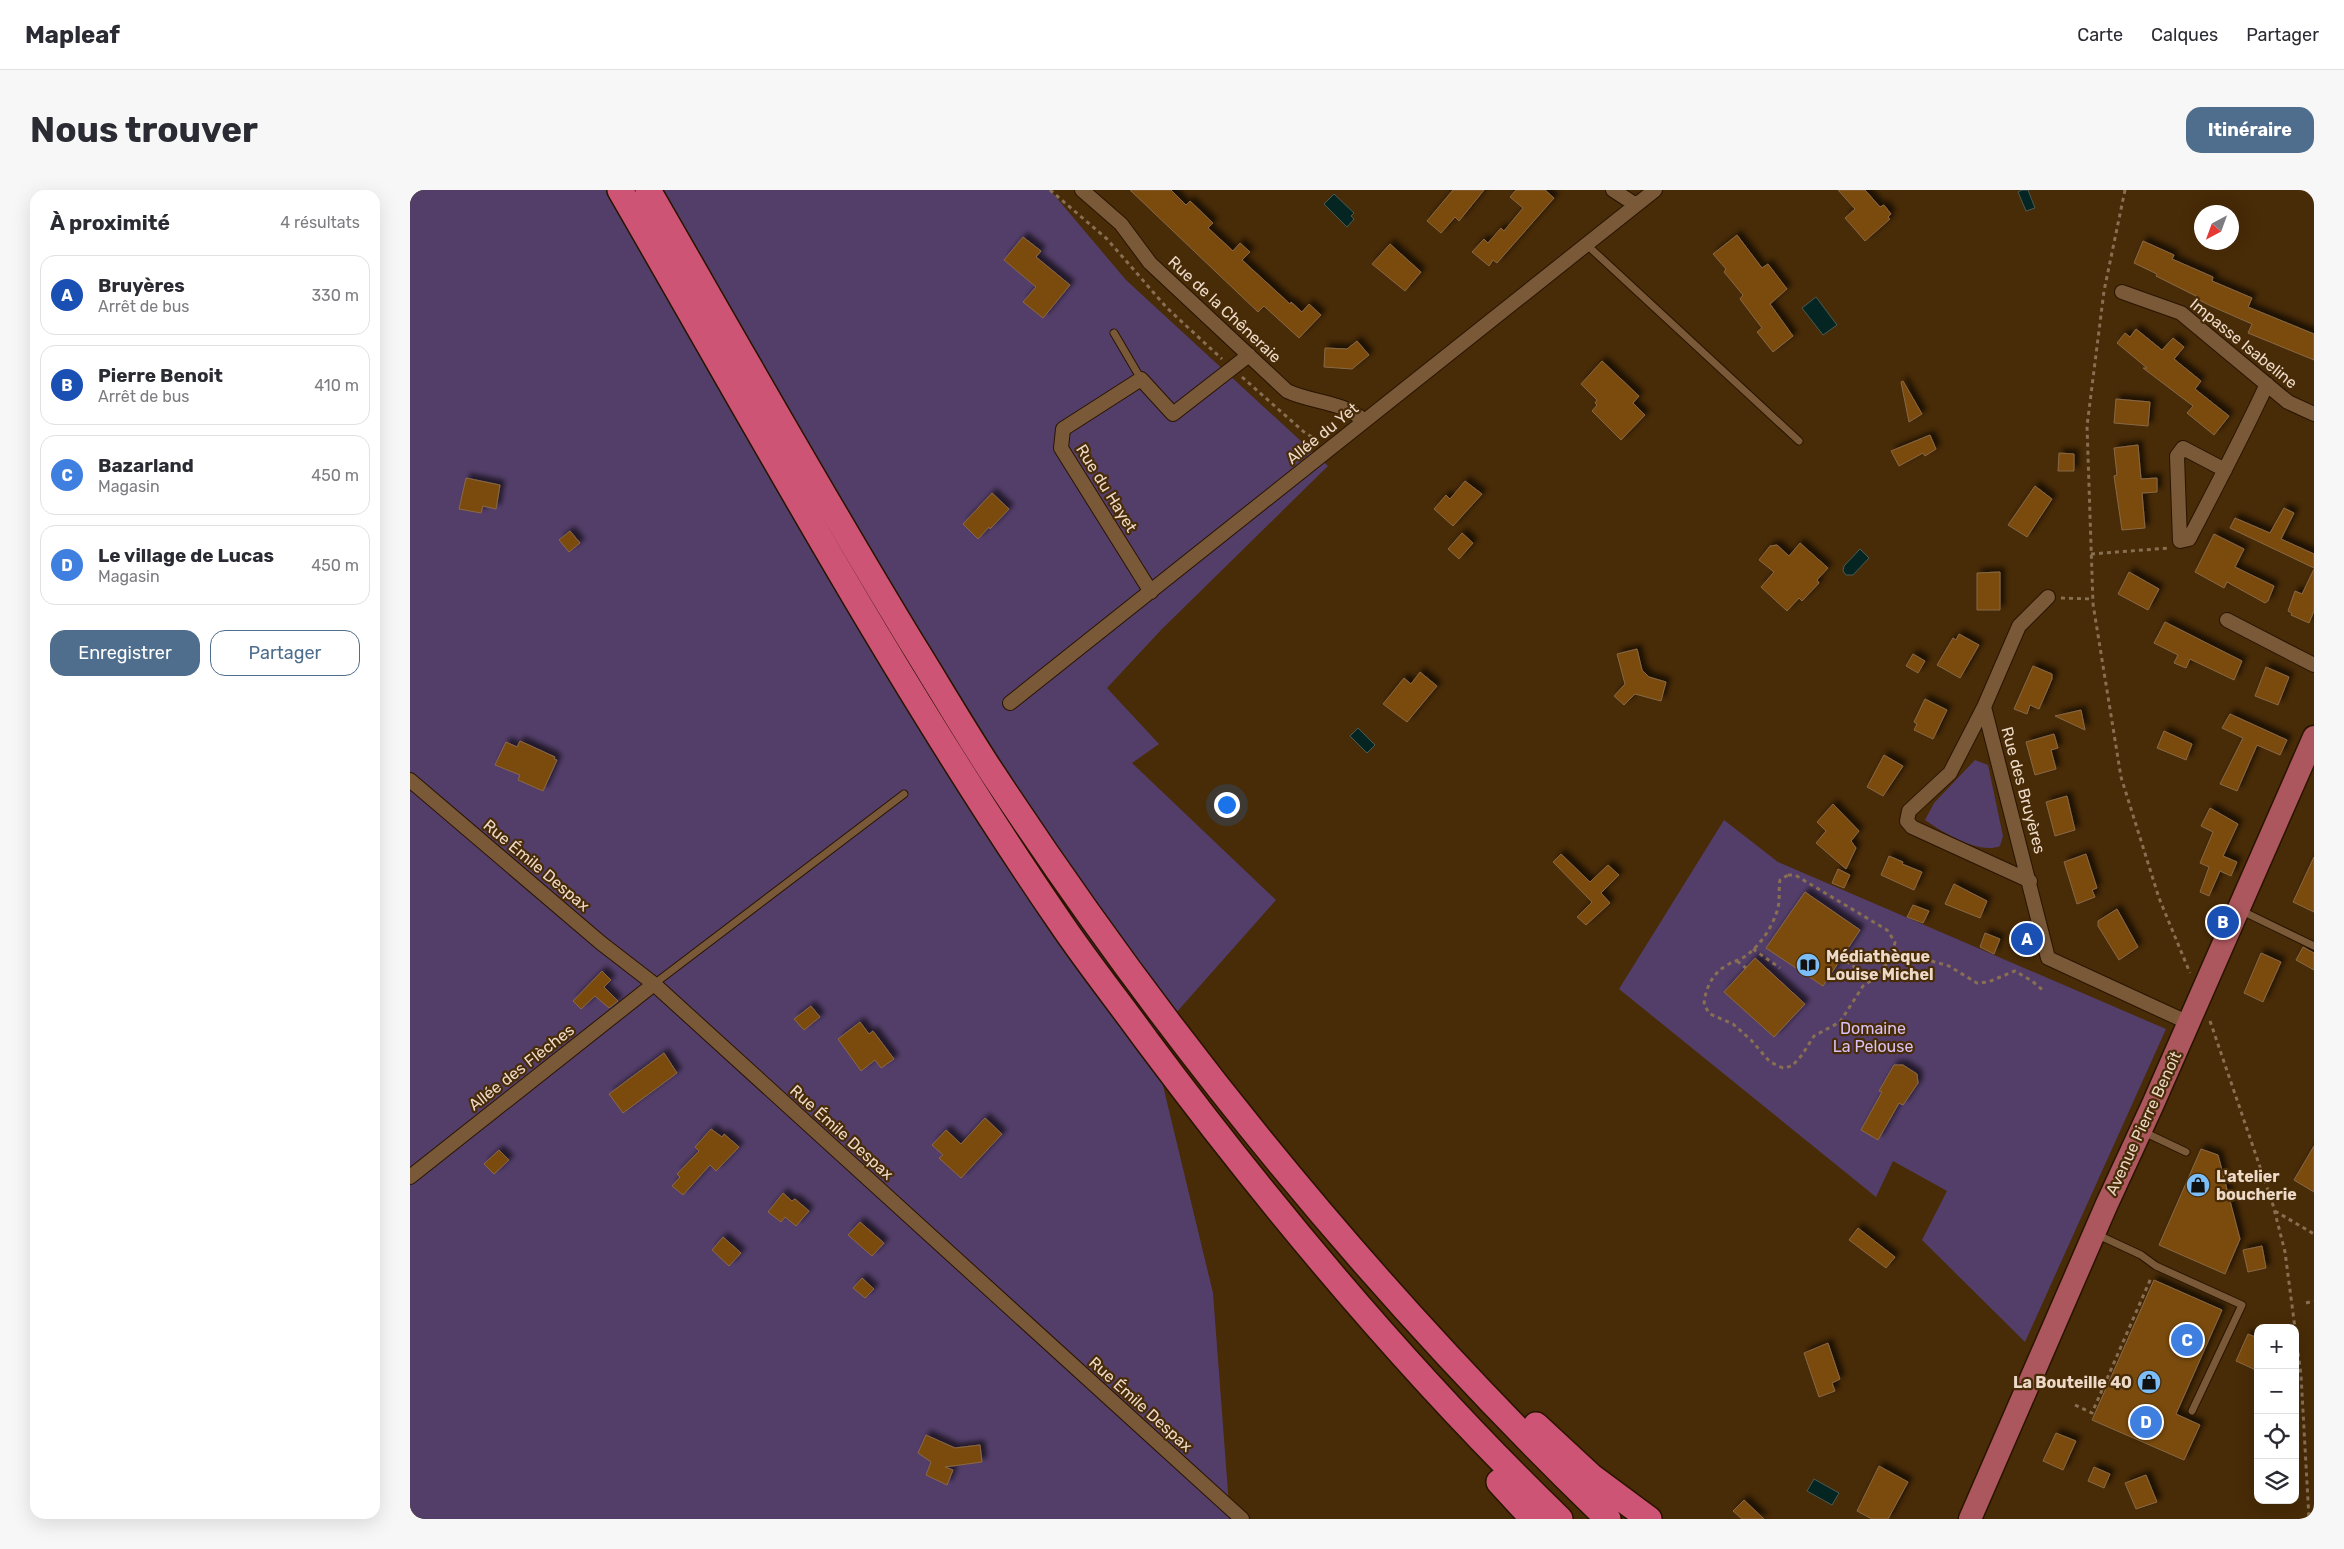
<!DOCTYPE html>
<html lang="fr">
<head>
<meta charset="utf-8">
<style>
  body { margin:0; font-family:Rubik,sans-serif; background:#f7f7f7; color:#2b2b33 }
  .controls { position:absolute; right:15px; bottom:15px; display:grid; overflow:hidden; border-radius:10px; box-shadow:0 5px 20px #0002 }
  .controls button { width:45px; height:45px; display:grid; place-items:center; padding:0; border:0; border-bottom:1px solid #e1e1e2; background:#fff; color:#2b2b33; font:25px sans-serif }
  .compass { position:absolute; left:1784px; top:15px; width:45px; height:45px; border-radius:50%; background:#fff; box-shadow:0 5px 20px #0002; rotate:221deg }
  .you { position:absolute; left:816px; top:614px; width:18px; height:18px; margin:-12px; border:4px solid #fff; border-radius:50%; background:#1a73e8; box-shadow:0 0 0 8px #1a73e833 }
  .badge { display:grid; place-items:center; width:32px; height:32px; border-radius:50%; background:#4f6d8c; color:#fff; font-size:16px; font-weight:700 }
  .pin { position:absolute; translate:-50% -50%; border:2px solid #fff; box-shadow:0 1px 5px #0006 }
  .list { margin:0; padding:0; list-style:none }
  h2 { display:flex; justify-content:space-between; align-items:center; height:65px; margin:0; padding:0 20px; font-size:21px }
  h2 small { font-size:16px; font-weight:400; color:#7c7c81 }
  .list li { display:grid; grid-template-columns:32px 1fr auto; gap:15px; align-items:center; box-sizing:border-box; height:80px; margin:0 10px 10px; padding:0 10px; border:1px solid #e1e1e2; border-radius:15px }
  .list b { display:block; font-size:19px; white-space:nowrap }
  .list p { margin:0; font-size:16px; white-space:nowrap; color:#7c7c81 }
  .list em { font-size:16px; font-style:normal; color:#7c7c81 }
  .actions { display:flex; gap:10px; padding:15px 20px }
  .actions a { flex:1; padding:11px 0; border:1px solid #4f6d8c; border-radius:15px; text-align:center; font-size:18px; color:#4f6d8c }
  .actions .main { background:#4f6d8c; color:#fff }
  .icon { flex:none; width:28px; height:28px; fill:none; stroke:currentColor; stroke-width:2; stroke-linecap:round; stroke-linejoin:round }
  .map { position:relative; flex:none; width:1904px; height:1329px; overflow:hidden; border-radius:15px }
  header { display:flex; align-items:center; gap:30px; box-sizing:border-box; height:70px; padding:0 25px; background:#fff; border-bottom:1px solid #e1e1e2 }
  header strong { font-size:24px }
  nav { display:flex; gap:28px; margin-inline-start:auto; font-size:18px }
  .intro { display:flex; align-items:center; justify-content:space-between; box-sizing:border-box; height:120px; padding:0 30px }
  h1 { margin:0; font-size:35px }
  .button { padding:12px 22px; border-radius:15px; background:#4f6d8c; color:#fff; font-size:18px; font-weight:700 }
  main { display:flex; gap:30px; padding:0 30px }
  aside { flex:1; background:#fff; border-radius:15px; box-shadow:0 5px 20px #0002 }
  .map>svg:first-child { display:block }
  .green { fill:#533e69 }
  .water { fill:#042522; stroke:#4a5b54 }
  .building { fill:#7a4b0e; stroke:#896846; filter:url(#shadow) }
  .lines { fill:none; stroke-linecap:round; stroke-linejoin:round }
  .lane-casing { stroke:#291400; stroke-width:9 }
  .street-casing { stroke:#291400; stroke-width:16 }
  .primary-casing { stroke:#291400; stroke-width:25 }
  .highway-casing { stroke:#291400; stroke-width:28 }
  .path { stroke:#886f52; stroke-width:3; stroke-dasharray:4 4; stroke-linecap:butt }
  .lane { stroke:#795938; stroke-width:7 }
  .street { stroke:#795938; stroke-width:14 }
  .primary { stroke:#ac565d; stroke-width:22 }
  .highway { stroke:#ce5475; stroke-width:25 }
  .labels { text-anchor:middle; stroke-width:4.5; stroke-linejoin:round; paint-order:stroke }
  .street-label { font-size:16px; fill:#ecd9c7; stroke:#482b07 }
  .poi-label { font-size:16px; font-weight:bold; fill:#ecd9c7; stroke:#482b07; text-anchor:start }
  .park-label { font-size:16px; fill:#dac2f5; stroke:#482b07 }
</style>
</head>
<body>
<header>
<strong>Mapleaf</strong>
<nav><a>Carte</a><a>Calques</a><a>Partager</a></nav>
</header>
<div class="intro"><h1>Nous trouver</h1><a class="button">Itinéraire</a></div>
<main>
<aside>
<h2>À proximité<small>4 résultats</small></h2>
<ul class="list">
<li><span class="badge" style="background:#1a4fb4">A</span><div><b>Bruyères</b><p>Arrêt de bus</p></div><em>330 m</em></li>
<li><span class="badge" style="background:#1a4fb4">B</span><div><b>Pierre Benoit</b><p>Arrêt de bus</p></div><em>410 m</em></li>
<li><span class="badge" style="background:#3f7fe0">C</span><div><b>Bazarland</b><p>Magasin</p></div><em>450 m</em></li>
<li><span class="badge" style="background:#3f7fe0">D</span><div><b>Le village de Lucas</b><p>Magasin</p></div><em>450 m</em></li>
</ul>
<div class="actions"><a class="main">Enregistrer</a><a>Partager</a></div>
</aside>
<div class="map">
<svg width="1904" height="1329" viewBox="0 0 1904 1329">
  <defs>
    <filter id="shadow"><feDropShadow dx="4.5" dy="-4.5" stdDeviation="2.5" flood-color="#0009"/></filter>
  </defs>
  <rect width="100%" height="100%" fill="#482b07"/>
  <path class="green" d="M0,0h640l76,90 202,186 -167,164 -54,58 52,56 -27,19 144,137 -124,140 61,253 17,226h-820z
    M1565,570l13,5 15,71 -3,10c-21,9 -58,-14 -75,-26l9,-17z
    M1314,630l54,42 388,167 -141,313 -103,-102 25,-49 -54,-30 -17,36 -257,-208z"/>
  <path class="water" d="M1612,0h6l7,18 -9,3 -8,-19z
    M924,4l20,19 -3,3 3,3 -7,8 -23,-23z
    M1406,107l21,28 -14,10 -21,-27z
    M1450,359l9,9 -16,17h-7l-3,-4 1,-5z
    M948,538l17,17 -8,8 -17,-17z
    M1404,1289l25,14 -7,12 -25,-14z"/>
  <path class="building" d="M720,0h41l15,15 4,-4 23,22 -5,5 25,23 7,-8 10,9 -8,8 48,44 1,-2 11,10 7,-8 12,11 -22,23 -35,-32 -6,6z
    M1043,0h31l-25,31 -4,-4 -14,16 -14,-12z
    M1106,0h29l9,8 -57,65 -4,-3 -4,6 -17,-14 12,-13 4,4 13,-15 3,3 19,-23 -13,-11z
    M1428,0h27l15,17 4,-2 7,9 -3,3 2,2 -25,22 -20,-23 10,-9z
    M1327,45l25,33 6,-4 19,25 -17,15 23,32 -20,16 -16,-20 5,-4 -22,-29 3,-4 -19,-23 2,-3 -13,-15z
    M613,47l18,14 -5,6 34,28 -27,33 -20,-16 13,-15 -32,-27z
    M1733,51l31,14 -2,4 41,18 -1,4 40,17 -4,9 66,27v26l-66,-27 4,-9 -41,-18 -16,-8 1,-2 -40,-20 1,-2 -23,-11z
    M980,54l31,28 -16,19 -33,-27z
    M1726,139l26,21 11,-12 11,9 -10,12 27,22 -6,8 34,27 -15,19 -27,-22 6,-7 -50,-38h4l-30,-25 8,-10 5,4z
    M947,151l12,14 -17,14 -28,-2 1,-19 22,1z
    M1192,171l37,35 -6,7 12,12 -24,25 -29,-29 5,-6 -2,-2 2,-3 -16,-16z
    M1493,191l19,33 -13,8 -8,-40z
    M1706,209l34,3 -2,24 -34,-3z
    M1520,245l6,14 -11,7 -2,-3 -24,13 -8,-15z
    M1728,255l3,34 16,-1v14l-15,1 3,35 -23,2 -8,-54 3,-1 -3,-27z
    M1649,263l15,1v17h-16z
    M56,288l34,7 -4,24 -13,-3 -2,7 -22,-4z
    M1055,291l17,13 -29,32 -19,-17 12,-14 4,4z
    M1625,296l17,13 -25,38 -19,-12z
    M582,303l17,16 -19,20 -1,-2 -11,12 -15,-15z
    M1874,318l10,5 -13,26 33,15v14l-84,-40 5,-10 35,15z
    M160,341l10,12 -11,9 -10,-12z
    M1052,343l11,10 -14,16 -11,-10z
    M1804,344l30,15 -9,18 39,19 -6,15 -3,2 -38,-21 -3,6 -29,-16z
    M1390,353l28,25 -11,12 2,3 -17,18 -3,-3 -12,13 -26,-24 13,-15 -15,-12 11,-14 7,-1 12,11z
    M1904,379v42l-5,12 -18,-8 1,-2 -4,-2 7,-20 7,3z
    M1590,382v38h-23v-37z
    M1719,382l30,17 -11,21 -30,-16z
    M1755,432l77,39 -8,19 -44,-21 -4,9 -12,-5 4,-8 -24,-12z
    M1549,444l20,11 -19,33 -23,-13 16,-27 3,2z
    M1227,459l5,21 7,7 17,5 -5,19 -26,-7 -11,11 -10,-9 11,-12 -8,-30z
    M1503,464l12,7 -7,12 -12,-7z
    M1623,476l19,8v5l-13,30 -9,-4 -3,9 -13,-5z
    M1856,477l23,10 -11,28 -23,-9z
    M1010,482l17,14 -30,36 -24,-18 21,-26 7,6z
    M1515,509l22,11 -14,29 -19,-9 3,-6 -3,-2z
    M1671,520l4,20 -30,-14z
    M1820,524l57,26 -7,15 -23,-10 -20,46 -17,-7 23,-46 -21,-10z
    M1754,541l28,13 -6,16 -29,-12z
    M1644,544l4,14 -7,2 5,19 -21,6 -9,-33z
    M110,551l35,16 -1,2 3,1 -14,31 -25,-11 2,-5 -25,-10 11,-23 11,5z
    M1474,565l19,11 -20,30 -16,-9z
    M1657,606l8,34 -20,6 -9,-34z
    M1423,614l26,27 -8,10 5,7 -10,21 -30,-26 10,-12 -9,-9z
    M1800,618l28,16 -15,32 14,6 -6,14 -11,-5 -11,25 -9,-4 9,-25 -9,-4 13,-31 -12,-6z
    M1151,664l29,28 18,-17 11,10 -18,18 9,10 -24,22 -9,-8 15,-15 -39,-40z
    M1676,664l11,34 -5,2 3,7 -18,7 -13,-42z
    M1479,666l14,6 -1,2 20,8 -8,18 -33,-15z
    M1904,667v55l-21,-10z
    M1428,679l12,6 -6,13 -12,-5z
    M1544,694l33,17 -7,17 -35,-14z
    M1395,702l55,38 -37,56 -57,-38z
    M1503,715l16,6 -6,12 -16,-6z
    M1707,719l21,38 -19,13 -21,-34v-5z
    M1575,743l15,6 -6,15 -14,-7z
    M1893,757l11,6v17l-18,-10z
    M1851,763l20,9 -18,40 -19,-9z
    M1345,768l50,46 -31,33 -50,-45z
    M192,781l9,9 -7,7 14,14 -9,7 -14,-12 -14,13 -8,-8z
    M401,816l9,11 -16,13 -10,-11z
    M450,832l9,12 4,-3 21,28 -13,9 -6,-8 -14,11 -23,-32z
    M254,863l13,20 -54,40 -14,-19z
    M1484,875h9l14,9 1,9 -15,22 -4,-2 -21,37 -17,-10 21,-38 -3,-1z
    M575,928l17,16 -41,44 -22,-20 4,-3 -11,-10 14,-15 15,14z
    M301,939l11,8 2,-3 15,13 -23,24 -6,-6 -27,30 -11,-9 8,-9 -3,-3 22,-23 -4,-4z
    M1904,956v46l-20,-12z
    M1791,959l17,6 22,84 -15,35 -66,-29z
    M89,960l10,10 -15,14 -10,-10z
    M373,1003l9,8 3,-2 14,12 -13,15 -11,-9 -4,5 -13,-10z
    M450,1032l24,21 -12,13 -24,-21z
    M1448,1038l37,29 -9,11 -37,-28z
    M313,1047l18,16 -12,13 -17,-16z
    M1852,1056l4,22 -18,4 -5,-22z
    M452,1088l12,11 -9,9 -12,-10z
    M1744,1090l68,30 -46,104 24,11 -16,35 -92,-40z
    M1838,1144l10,4v33l-22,-10z
    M1418,1153l12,36 -8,4 3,8 -16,6 -15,-44z
    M1646,1243l20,8 -13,29 -20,-9z
    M516,1245l29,13 25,-3 2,17 -37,5 8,3 -6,15 -21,-10 5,-13 -13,-9z
    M1469,1276l29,16 -20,37h-16l-15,-8z
    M1684,1277l16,7 -6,14 -16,-7z
    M1736,1285l11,27 -21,7 -11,-26z
    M1334,1310l20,19h-22l-9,-8z"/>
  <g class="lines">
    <g class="lane-casing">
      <path id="lane" d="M1177,55l212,196
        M704,143l27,46
        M1830,720l74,36
        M244,794l250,-190
        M1734,942l42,20
        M1686,1044l45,21 15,11 86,39 -50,106"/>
    </g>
    <g class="street-casing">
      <path id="street" d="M672,0l39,34 29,39 137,128c25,12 57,10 77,30
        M1203,0l23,15
        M1712,102l59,21 107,89 26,12
        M1815,280l-42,-22 -6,8 3,85 9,-2c27,-52 54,-103 78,-155
        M741,402l-90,-144 2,-19 78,-50 32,35 76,-59
        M1817,430l87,45
        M600,513l645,-513
        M1574,517l64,251 141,65
        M0,590l191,163 53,41 588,535
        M1620,691l-118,-54 -5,-6 2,-10 41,-38 34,-66 35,-81 29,-29
        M0,987l244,-193"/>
    </g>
    <g class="primary-casing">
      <path id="primary" d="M1560,1329l136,-313 47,-102 161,-367"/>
    </g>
    <g class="highway-casing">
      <path id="highway" d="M210,0c142,246 279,497 440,732 27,40 58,79 87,119 126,169 261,331 413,478
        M238,0c87,151 172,302 262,450 28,45 54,90 83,134 177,269 383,521 615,745
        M1126,1235l55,51 58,43
        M1089,1292l34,37"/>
    </g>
    <path class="path" d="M640,0l57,49 60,69 55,51
      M1715,0l-21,101 -17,135 6,178 28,173 38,121 31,75
      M832,187l62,55 13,8
      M1681,364l78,-6
      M1651,408l32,1
      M1378,685h7l92,55 8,12 -3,13 -14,21 -15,10 -23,36 -26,14 -12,19 -10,11 -9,2 -13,-6 -19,-22 -18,-16 -23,-10 -6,-9c1,-17 9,-33 25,-41 6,-3 13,-5 18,-9 12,-9 24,-26 29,-41 5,-12 2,-22 4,-34z
      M1343,759l27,19
      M1482,765l29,3 28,8 28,17 11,-1 27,-11 17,10 13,11
      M1327,771l9,7
      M1436,771l21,15h23
      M1800,831l63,184 12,47 10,76
      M1865,1021l39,23
      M1896,1113l8,-2
      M1885,1139l6,46 8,144
      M1665,1215l17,8 59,-135"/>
    <use href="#lane" class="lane"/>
    <use href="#street" class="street"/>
    <use href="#primary" class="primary"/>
    <use href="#highway" class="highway"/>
  </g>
  <defs>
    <g id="library-disc" transform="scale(1.25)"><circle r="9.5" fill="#7bbef8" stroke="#482b07"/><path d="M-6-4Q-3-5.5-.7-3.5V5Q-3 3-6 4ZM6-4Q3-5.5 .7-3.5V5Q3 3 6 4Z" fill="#111"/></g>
    <g id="shop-disc" transform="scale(1.25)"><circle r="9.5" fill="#7bbef8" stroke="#482b07"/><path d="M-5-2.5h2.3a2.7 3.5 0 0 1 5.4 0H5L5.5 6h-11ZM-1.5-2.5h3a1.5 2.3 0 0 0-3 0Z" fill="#111"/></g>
  </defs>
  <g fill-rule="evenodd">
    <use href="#library-disc" x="1398" y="775"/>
    <use href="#shop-disc" x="1788" y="995"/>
    <use href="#shop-disc" x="1739" y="1192"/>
  </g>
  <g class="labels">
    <g class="street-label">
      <text transform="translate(815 119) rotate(43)" y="6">Rue de la Chêneraie</text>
      <text transform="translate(1834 153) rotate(39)" y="6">Impasse Isabeline</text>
      <text transform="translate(912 243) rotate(-39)" y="6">Allée du Yet</text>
      <text transform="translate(697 298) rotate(58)" y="6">Rue du Hayet</text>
      <text transform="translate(1614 600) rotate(75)" y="6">Rue des Bruyères</text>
      <text transform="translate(127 675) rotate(40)" y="6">Rue Émile Despax</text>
      <text transform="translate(111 877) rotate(-38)" y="6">Allée des Flèches</text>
      <text transform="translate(1733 933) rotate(-65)" y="6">Avenue Pierre Benoît</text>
      <text transform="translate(432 942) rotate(42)" y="6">Rue Émile Despax</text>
      <text transform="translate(731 1214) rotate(42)" y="6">Rue Émile Despax</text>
    </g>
    <g class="poi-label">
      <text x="1416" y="772">Médiathèque<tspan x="1416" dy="18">Louise Michel</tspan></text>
      <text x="1806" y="992">L'atelier<tspan x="1806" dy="18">boucherie</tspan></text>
      <text x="1722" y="1198" text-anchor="end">La Bouteille 40</text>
    </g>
    <g class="park-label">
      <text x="1463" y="844">Domaine<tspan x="1463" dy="18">La Pelouse</tspan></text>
    </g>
  </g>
</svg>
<div class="controls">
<button>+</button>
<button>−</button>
<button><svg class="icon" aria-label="locate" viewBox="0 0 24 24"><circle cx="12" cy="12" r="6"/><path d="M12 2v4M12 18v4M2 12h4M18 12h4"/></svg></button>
<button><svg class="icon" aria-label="layers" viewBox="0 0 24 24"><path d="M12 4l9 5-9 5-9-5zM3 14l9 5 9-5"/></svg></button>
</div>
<svg class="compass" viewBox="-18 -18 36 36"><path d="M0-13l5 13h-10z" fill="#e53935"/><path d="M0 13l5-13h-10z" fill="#7c7c81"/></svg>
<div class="you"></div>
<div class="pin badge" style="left:1617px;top:749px;background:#1a4fb4">A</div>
<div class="pin badge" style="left:1813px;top:732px;background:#1a4fb4">B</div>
<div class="pin badge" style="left:1777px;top:1150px;background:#3f7fe0">C</div>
<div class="pin badge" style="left:1736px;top:1232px;background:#3f7fe0">D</div>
</div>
</main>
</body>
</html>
